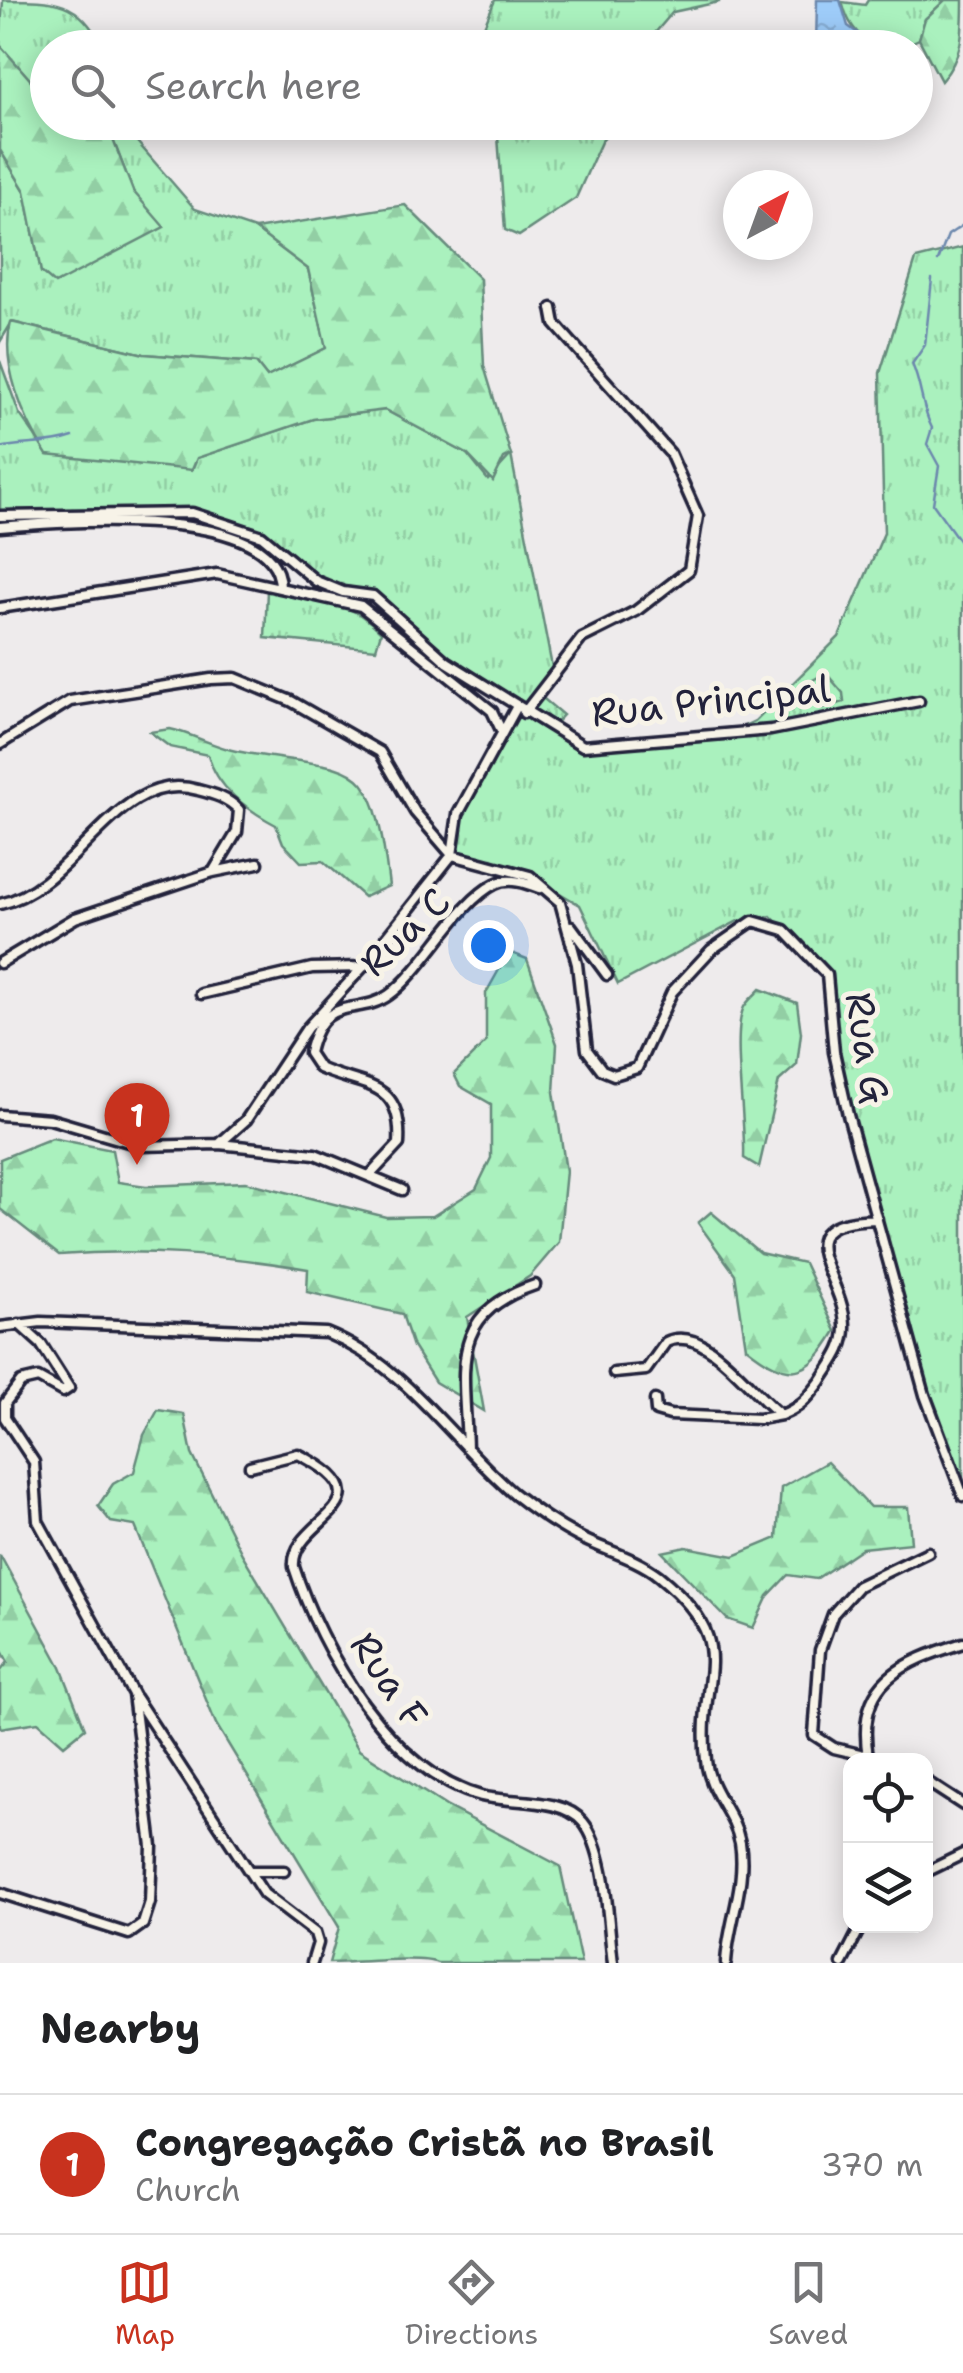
<!DOCTYPE html>
<html lang="en">
<head>
<meta charset="utf-8">
<style>
  body { margin:0; font-family:"Shantell Sans",sans-serif; background:#f6f6f6; color:#202124 }
  .controls { position:absolute; right:30px; bottom:30px; display:grid; overflow:hidden; border-radius:20px; box-shadow:0 5px 25px #0003 }
  .controls button { width:90px; height:90px; display:grid; place-items:center; padding:0; border:0; border-bottom:2px solid #e0e0e0; background:#fff; color:#202124; font:50px sans-serif }
  .compass { position:absolute; left:723px; top:170px; width:90px; height:90px; border-radius:50%; background:#fff; box-shadow:0 5px 25px #0003; rotate:41deg }
  .you { position:absolute; left:488px; top:945px; width:35px; height:35px; margin:-25px; border:8px solid #fff; border-radius:50%; background:#1a73e8; box-shadow:0 0 0 15px #1a73e833 }
  .badge { display:grid; place-items:center; width:65px; height:65px; border-radius:50%; background:#c8321e; color:#fff; font-size:32px; font-weight:700 }
  .pin { position:absolute; translate:-50% -82px; filter:drop-shadow(0 2px 5px #0008) }
  .pin::after { content:''; position:absolute; top:52px; width:35px; height:30px; background:inherit; clip-path:polygon(0 0,100% 0,50% 100%) }
  .list { margin:0; padding:0; list-style:none }
  h2 { display:flex; justify-content:space-between; align-items:center; height:130px; margin:0; padding:0 40px; font-size:42px }
  h2 small { font-size:32px; font-weight:400; color:#757577 }
  .list li { display:grid; grid-template-columns:65px 1fr auto; gap:30px; align-items:center; box-sizing:border-box; height:140px; padding:0 40px; border-top:2px solid #e0e0e0 }
  .list b { display:block; font-size:38px; white-space:nowrap }
  .list p { margin:0; font-size:32px; white-space:nowrap; color:#757577 }
  .list em { font-size:32px; font-style:normal; color:#757577 }
  .icon { flex:none; width:55px; height:55px; fill:none; stroke:currentColor; stroke-width:2; stroke-linecap:round; stroke-linejoin:round }
  .map { position:relative; flex:none; width:963px; height:1963px; overflow:hidden }
  .search { position:absolute; background:#fff; box-shadow:0 5px 25px #0003; left:30px; right:30px; top:30px; height:110px; display:flex; align-items:center; gap:25px; box-sizing:border-box; padding:0 35px; border-radius:55px; color:#757577; font-size:38px }
  .sheet { height:270px; background:#fff }
  nav { display:flex; justify-content:space-around; align-items:center; box-sizing:border-box; height:140px; border-top:2px solid #e0e0e0; background:#fff; font-size:28px; color:#757577 }
  nav a { display:grid; justify-items:center; gap:5px }
  nav .on { color:#c8321e }
  .map>svg:first-child { display:block }
  .grass { fill:url(#grass-tufts); stroke:#668a7c; stroke-width:2.5 }
  .forest { fill:url(#forest-firs); stroke:#668a7c; stroke-width:2.5 }
  .water { fill:url(#water-ripples); stroke:#6c88ad; stroke-width:2.5 }
  .lines { fill:none; stroke-linecap:round; stroke-linejoin:round }
  .stream { stroke:#6c88ad; stroke-width:2.5 }
  .minor-casing { stroke:#22223b; stroke-width:15 }
  .minor { stroke:#f7f3e8; stroke-width:8 }
  .labels { text-anchor:middle; stroke-width:10; stroke-linejoin:round; paint-order:stroke }
  .street-label { font-size:38px; fill:#22223b; stroke:#f7f3e8 }
</style>
</head>
<body>
<div class="map">
<svg width="963" height="1963" viewBox="0 0 963 1963">
  <defs>
    <pattern id="grass-tufts" width="24" height="20" patternUnits="userSpaceOnUse" patternTransform="scale(2.5)"><rect width="24" height="20" fill="#aaf1be"/><path d="M3 7l-1-3M5 7V3M7 7l1-3M15 17l-1-3M17 17v-4M19 17l1-3" fill="none" stroke="#92cea4"/></pattern>
    <pattern id="forest-firs" width="22" height="20" patternUnits="userSpaceOnUse" patternTransform="scale(2.5)"><rect width="22" height="20" fill="#aaf1be"/><path d="M5 1l3.5 6h-7zM16 11l3.5 6h-7z" fill="#92cea4"/></pattern>
    <pattern id="water-ripples" width="26" height="14" patternUnits="userSpaceOnUse" patternTransform="scale(2.5)"><rect width="26" height="14" fill="#9eccf9"/><path d="M2 4q2-2 4 0t4 0M15 11q2-2 4 0t4 0" fill="none" stroke="#88afd6"/></pattern>
  </defs>
  <rect width="100%" height="100%" fill="#eeebec"/>
  <filter id="ink" filterUnits="userSpaceOnUse"><feTurbulence type="fractalNoise" baseFrequency=".01" numOctaves="2"/><feDisplacementMap in="SourceGraphic" scale="20" xChannelSelector="R" yChannelSelector="G"/><feConvolveMatrix kernelMatrix="1 2 1 2 8 2 1 2 1" color-interpolation-filters="sRGB"/></filter>
  <g filter="url(#ink)">
    <path class="grass" d="M3,0c54,0 75,0 100,47l-55,1 -1,51 -47,-54z
      M495,0h224v2l-46,10 -30,35h-162l-2,-9z
      M868,0h78l-21,19 -6,20c-37,20 -67,1 -77,-37l23,3z
      M120,122l75,87 60,20 53,40 18,79 -59,29 -11,-14 -112,-9 -132,-32 -12,20v-192l25,41 16,81 92,-81 -26,-66 -6,-2z
      M497,123v-1l121,1 -17,19 -25,56 -57,38 -14,-6z
      M963,247v1252l-19,-47 -110,-400 -7,-77 -56,-59 -33,5 -120,63 -38,-79 -50,-29 -78,-21 6,-41 58,-105 -69,-47 -74,-66 -30,-4 -27,-11 -54,-45 -70,-23 -192,3v-155l19,52 29,42 149,3 116,-39 72,-9 82,44 21,26 23,-25 42,217 -15,22 25,21 -12,13 32,18 147,-13 25,-12 84,-84 45,-104 -4,-160 36,-114z
      M267,590c43,6 83,9 114,42l-5,17 -111,-11z"/>
    <path class="forest" d="M945,0h18c0,32 0,57 -22,81l-22,-42 6,-20z
      M0,45l47,54 1,23 59,2 26,67 31,36 -109,57 -14,-12 -16,-81 -25,-41z
      M405,205l75,74 4,87 27,89 -7,3 -11,23 -26,-27 -82,-44 -72,9 -116,39 -5,12 -145,-15c-24,-36 -47,-92 -36,-133l133,32 112,9 11,14 59,-29 -18,-79 -53,-40z
      M826,673l17,20 1,9 -21,6 -19,-7 -1,-7 10,-14z
      M170,729c23,5 44,18 66,22 120,24 136,-7 153,135l-25,11 -41,-36 -22,1 -18,-19 -7,-18c-30,-16 -59,-37 -68,-70l-38,-8 -20,-15z
      M509,952l18,7 30,85 -3,48 12,79 -7,71 -29,34 -63,41 17,94 -49,-29 -22,-35 -11,-33 -95,-22 1,-23c-84,-14 -164,-21 -249,-14l-59,-46v-50l52,-21 60,12 6,32 28,4 100,-4 140,35 47,-1 43,-27 15,-31v-54l-31,-18 -6,-12 32,-32v-49z
      M760,989l37,14 4,30 -4,32 -18,16 -20,86 -15,-9c2,-35 -13,-126 0,-151 4,-7 12,-13 16,-18z
      M711,1212l49,41 44,10 32,68c-29,49 -47,50 -90,16l-11,-73 -37,-51z
      M158,1410l26,4 8,40 50,100 117,196 87,56 114,60 21,97h-144c-16,-8 -84,0 -108,0l10,-36 -123,-203 -81,-198 -24,-4 -13,-16 15,-22 21,-12 10,-37z
      M827,1462l43,45h38l3,36 -49,5 -46,31 -28,-4 -20,21 -15,32 -26,-9 -65,-67 24,-5 48,9 43,-18 4,-50z
      M0,1555l60,110 25,63 -21,17 -26,-23 -38,6v-56l8,-10 -8,-15z"/>
    <path class="water" d="M817,0h23l8,26 29,21 -31,-7 -11,7h-19z"/>
    <g class="lines">
      <path class="stream" d="M938,261l10,-26 15,-10
        M932,279l-7,66 -13,19c10,22 9,43 20,64l-5,16 12,22 -6,38 30,42
        M0,448c26,-6 48,-2 73,-11"/>
      <g class="minor-casing">
        <path id="minor" d="M0,516l192,-3 70,23 54,45 27,11 30,4 74,66 136,84 188,-16 148,-29
          M0,527c57,-5 279,-24 280,60
          M0,608l217,-34 144,32 131,105 10,21
          M524,713l58,-75 54,-27 53,-41 9,-54 -28,-63 -115,-129 -3,-16
          M0,744l70,-43 141,-22 24,-1 56,23 89,51 35,60 37,43 78,21 30,26 17,62 10,86 15,20 12,5 23,-7 35,-76 39,-42 42,-29 31,9 43,45 7,77 14,63 77,280 38,101
          M0,904c76,-16 117,-138 198,-114 16,4 30,8 41,20l-2,22 -24,40
          M571,926l36,49
          M0,963l75,-45 138,-46 45,-9
          M201,994l111,-26 50,-1
          M0,1115l50,4 92,27 77,-2 96,10 87,36
          M219,1144l27,-24 61,-92 56,-61 89,-112 6,-41 58,-106
          M371,1174l28,-30c4,-65 -35,-56 -80,-76l-10,-15c14,-62 48,-35 80,-58 36,-26 69,-93 106,-111 14,-7 31,-1 44,4
          M0,1327l41,-5 285,11c80,32 125,107 188,161 19,15 42,31 63,42 26,14 58,21 82,40 86,71 37,96 47,184 3,32 28,52 34,83 7,41 -12,80 -14,120
          M614,1373l32,-3 20,-28c40,-19 84,51 115,73 19,-7 28,-18 40,-34 11,-18 25,-33 24,-56 -2,-53 -69,-103 32,-106
          M655,1400l1,11 14,4 89,4 22,-4
          M467,1448c-2,-79 -21,-133 68,-163
          M250,1466l48,-12c101,50 -9,65 -4,113 27,84 97,205 187,229 31,8 80,0 102,26 24,29 25,104 30,141
          M135,1697l129,197 51,39 3,10 -6,20
          M868,1756l-34,-8 -20,-13 6,-85 13,-36 25,-28 70,-34
          M881,1760l-13,-4c-13,-75 35,-94 95,-113
          M926,1781l37,24
          M250,1871h34
          M926,1872l37,-18
          M0,1893l129,41 14,-10 7,-22 2,-56 -19,-152 -95,-173 -4,-59 -29,-44v-15l16,-21 17,-4 25,14 6,-4 -28,-44 -22,-20
          M842,1963l19,-37"/>
      </g>
      <use href="#minor" class="minor"/>
    </g>
  </g>
  <g class="labels">
    <g class="street-label">
      <text transform="translate(711 701) rotate(-6)" y="13">Rua Principal</text>
      <text transform="translate(405 932) rotate(-44)" y="13">Rua C</text>
      <text transform="translate(867 1048) rotate(81)" y="13">Rua G</text>
      <text transform="translate(389 1680) rotate(56)" y="13">Rua F</text>
    </g>
  </g>
</svg>
<div class="controls">
<button><svg class="icon" aria-label="locate" viewBox="0 0 24 24"><circle cx="12" cy="12" r="6"/><path d="M12 2v4M12 18v4M2 12h4M18 12h4"/></svg></button>
<button><svg class="icon" aria-label="layers" viewBox="0 0 24 24"><path d="M12 4l9 5-9 5-9-5zM3 14l9 5 9-5"/></svg></button>
</div>
<svg class="compass" viewBox="-18 -18 36 36"><path d="M0-13l5 13h-10z" fill="#e53935"/><path d="M0 13l5-13h-10z" fill="#757577"/></svg>
<div class="you"></div>
<div class="pin badge" style="left:137px;top:1165px">1</div>
<div class="search"><svg class="icon" aria-label="search" viewBox="0 0 24 24"><circle cx="10" cy="10" r="6"/><path d="M15 15l6 6"/></svg>Search here</div>
</div>
<section class="sheet">
<h2>Nearby<small></small></h2>
<ul class="list">
<li><span class="badge">1</span><div><b>Congregação Cristã no Brasil</b><p>Church</p></div><em>370 m</em></li>
</ul>
</section>
<nav>
<a class="on"><svg class="icon" aria-label="map" viewBox="0 0 24 24"><path d="M3 6l6-2 6 2 6-2v14l-6 2-6-2-6 2zM9 4v14M15 6v14"/></svg>Map</a>
<a><svg class="icon" aria-label="directions" viewBox="0 0 24 24"><path d="M12 3l9 9-9 9-9-9zM9 14v-3h6M13 9l2 2-2 2"/></svg>Directions</a>
<a><svg class="icon" aria-label="saved" viewBox="0 0 24 24"><path d="M7 4h10v16l-5-4-5 4z"/></svg>Saved</a>
</nav>
</body>
</html>
